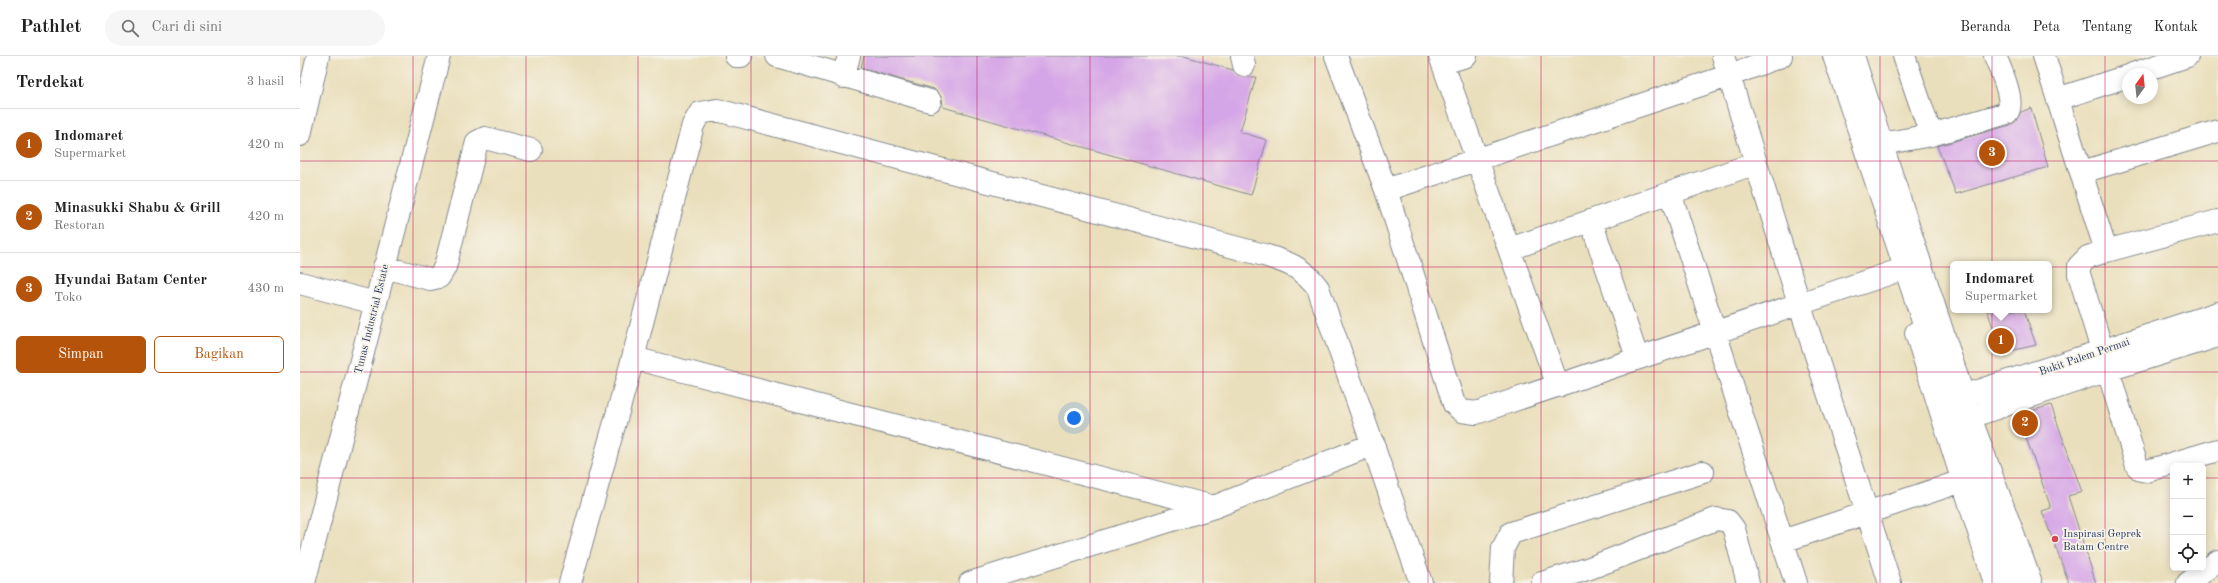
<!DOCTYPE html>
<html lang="id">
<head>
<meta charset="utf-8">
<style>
  body { margin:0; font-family:"Old Standard TT",serif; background:#f6f6f6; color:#222 }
  .controls { position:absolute; right:12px; bottom:12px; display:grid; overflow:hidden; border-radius:6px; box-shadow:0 2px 10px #0003 }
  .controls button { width:36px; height:36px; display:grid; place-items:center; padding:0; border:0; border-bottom:1px solid #e0e0e0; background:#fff; color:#222; font:20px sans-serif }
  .compass { position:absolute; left:1822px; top:12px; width:36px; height:36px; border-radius:50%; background:#fff; box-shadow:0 2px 10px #0003; rotate:15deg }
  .you { position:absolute; left:774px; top:362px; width:14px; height:14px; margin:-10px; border:3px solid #fff; border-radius:50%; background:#1a73e8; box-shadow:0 0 0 6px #1a73e833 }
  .badge { display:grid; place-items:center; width:26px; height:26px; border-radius:50%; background:#b45309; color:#fff; font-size:13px; font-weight:700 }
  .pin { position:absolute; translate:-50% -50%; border:2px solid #fff; box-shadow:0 1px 4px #0006 }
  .popup { position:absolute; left:1650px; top:205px; width:102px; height:52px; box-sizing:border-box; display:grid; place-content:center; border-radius:6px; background:#fff; filter:drop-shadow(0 1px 3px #0005); font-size:13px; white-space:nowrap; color:#767676 }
  .popup b { font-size:15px; color:#222 }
  .popup::after { content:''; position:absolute; left:50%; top:100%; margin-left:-8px; border:8px solid transparent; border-top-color:#fff }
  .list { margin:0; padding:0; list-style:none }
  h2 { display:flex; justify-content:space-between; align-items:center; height:52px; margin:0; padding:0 16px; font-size:17px }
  h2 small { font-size:13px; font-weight:400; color:#767676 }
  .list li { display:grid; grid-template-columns:26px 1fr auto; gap:12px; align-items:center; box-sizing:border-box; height:72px; padding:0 16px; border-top:1px solid #e0e0e0 }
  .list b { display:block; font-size:15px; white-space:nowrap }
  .list p { margin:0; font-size:13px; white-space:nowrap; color:#767676 }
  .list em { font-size:13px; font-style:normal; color:#767676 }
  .actions { display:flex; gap:8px; padding:12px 16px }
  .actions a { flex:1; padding:9px 0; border:1px solid #b45309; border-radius:6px; text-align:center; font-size:14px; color:#b45309 }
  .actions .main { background:#b45309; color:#fff }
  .icon { flex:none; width:22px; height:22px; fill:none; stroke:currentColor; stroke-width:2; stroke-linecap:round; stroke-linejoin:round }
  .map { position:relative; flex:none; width:1918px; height:527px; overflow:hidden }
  header { display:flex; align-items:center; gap:24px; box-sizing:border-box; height:56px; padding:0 20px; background:#fff; border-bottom:1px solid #e0e0e0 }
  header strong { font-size:19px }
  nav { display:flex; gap:22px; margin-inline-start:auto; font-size:14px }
  .search { width:280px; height:36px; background:#f6f6f6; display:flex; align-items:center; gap:10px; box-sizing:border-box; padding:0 14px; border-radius:22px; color:#767676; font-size:15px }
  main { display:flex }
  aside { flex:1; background:#fff }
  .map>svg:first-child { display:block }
  .building { fill:#d5a6e7 }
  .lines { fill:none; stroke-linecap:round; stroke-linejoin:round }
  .minor-casing { stroke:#82878d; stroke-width:24 }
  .major-casing { stroke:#82878d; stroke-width:24 }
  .minor { stroke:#fff; stroke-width:22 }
  .major { stroke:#fff; stroke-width:22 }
  .grid { fill:none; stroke:#c2185b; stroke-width:1; stroke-opacity:0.55 }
  .poi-dot { fill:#d1495b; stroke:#f7f3e8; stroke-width:1.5 }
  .labels { text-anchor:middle; stroke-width:3.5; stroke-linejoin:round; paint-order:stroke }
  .street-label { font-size:11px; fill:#1b2f5e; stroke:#f7f3e8 }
  .poi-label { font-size:11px; fill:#1b2f5e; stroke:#f7f3e8; text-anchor:start }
</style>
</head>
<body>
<header>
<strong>Pathlet</strong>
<div class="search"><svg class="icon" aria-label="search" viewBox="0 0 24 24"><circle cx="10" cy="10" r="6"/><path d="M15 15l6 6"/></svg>Cari di sini</div>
<nav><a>Beranda</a><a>Peta</a><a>Tentang</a><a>Kontak</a></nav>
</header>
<main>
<aside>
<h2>Terdekat<small>3 hasil</small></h2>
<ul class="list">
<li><span class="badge">1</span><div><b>Indomaret</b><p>Supermarket</p></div><em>420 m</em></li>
<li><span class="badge">2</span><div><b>Minasukki Shabu &amp; Grill</b><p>Restoran</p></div><em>420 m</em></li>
<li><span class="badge">3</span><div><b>Hyundai Batam Center</b><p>Toko</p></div><em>430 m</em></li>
</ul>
<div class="actions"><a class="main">Simpan</a><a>Bagikan</a></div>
</aside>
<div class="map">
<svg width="1918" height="527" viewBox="0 0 1918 527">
  <rect width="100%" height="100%" fill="#f7f3e8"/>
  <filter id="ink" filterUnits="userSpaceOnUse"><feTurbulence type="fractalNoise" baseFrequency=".025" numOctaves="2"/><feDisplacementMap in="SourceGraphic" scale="8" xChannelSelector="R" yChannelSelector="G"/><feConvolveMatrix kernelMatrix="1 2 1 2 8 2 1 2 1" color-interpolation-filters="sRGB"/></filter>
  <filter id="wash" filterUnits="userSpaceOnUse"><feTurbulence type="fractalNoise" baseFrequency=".012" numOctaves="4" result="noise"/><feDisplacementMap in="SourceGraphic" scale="16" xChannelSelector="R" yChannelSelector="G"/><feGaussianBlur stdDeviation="0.9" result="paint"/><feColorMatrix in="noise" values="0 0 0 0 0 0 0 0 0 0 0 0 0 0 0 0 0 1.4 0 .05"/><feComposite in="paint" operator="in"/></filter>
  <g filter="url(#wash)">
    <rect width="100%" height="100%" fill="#eadfbc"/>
    <g id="blocks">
      <path class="building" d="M564,0h320l49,14 8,7h15l-16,55 27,8 -16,55 -308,-88 -1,-9 -8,-9 -73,-21z
        M1731,52l17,59 -92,27 -19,-48 73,-21 5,-3 6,-10z
        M1687,254h37l12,35 -34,8z
        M1751,349l31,87 -14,4 28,87h-27l-27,-72 9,-3 -33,-93z"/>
    </g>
  </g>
  <g filter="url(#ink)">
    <use href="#blocks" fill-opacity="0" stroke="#82878d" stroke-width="1"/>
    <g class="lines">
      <g class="minor-casing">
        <path id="minor" d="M436,0h5
          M477,0l153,45
          M942,0l2,9
          M1036,0l50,134 68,214 8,7 14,2 421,-142
          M1140,0l118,330
          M1423,0l76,247 91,280
          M1604,0l27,79
          M1744,0l62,195
          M1143,7l23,-7
          M1833,18l54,-18
          M543,21l6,-21
          M1758,43l70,-23
          M0,79l18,-79
          M1582,88l49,-9 76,-22c9,-10 -7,-45 -12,-57
          M1782,116l136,-41
          M1086,134l345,-115 50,-19
          M1370,137l126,390
          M1291,165l46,136
          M1918,165l-112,30 -18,6 -9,9v8l58,192 4,4 6,1 71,-21
          M1210,193l246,-86
          M84,211l46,12 9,-2 6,-10 32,-125 8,-4 46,12
          M0,227l75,20
          M1616,277l79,250
          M333,302l581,149
          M1650,344l268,-87
          M1657,363l13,-2 138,-47 110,-34
          M1483,485l191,-64
          M4,527l135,-527
          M270,527l63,-225 60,-233 7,-12 17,-3 547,145c23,7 40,13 54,33l103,295
          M670,527l244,-76 160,-63
          M1201,527l2,-35 8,-15 192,-61
          M1242,527l48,-15 126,-49 12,2 6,8 14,54"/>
      </g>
      <g class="major-casing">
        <path id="major" d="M1534,0l177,527
          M1553,0l117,361 61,166
          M1888,527l30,-22"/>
      </g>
      <use href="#minor" class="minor"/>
      <use href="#major" class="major"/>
    </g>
  </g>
  <path class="grid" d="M113,0v527M226,0v527M338,0v527M451,0v527M564,0v527M677,0v527M790,0v527M903,0v527M1015,0v527M1128,0v527M1241,0v527M1354,0v527M1467,0v527M1580,0v527M1692,0v527M1805,0v527M0,105h1918M0,211h1918M0,316h1918M0,422h1873M1903,422h15"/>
  <circle class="poi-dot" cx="1755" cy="483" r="4"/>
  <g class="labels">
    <g class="street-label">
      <text transform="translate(71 263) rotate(-76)" y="4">Tunas Industrial Estate</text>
      <text transform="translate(1784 300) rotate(-19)" y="4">Bukit Palem Permai</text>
    </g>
    <g class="poi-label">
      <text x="1763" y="481">Inspirasi Geprek<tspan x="1763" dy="13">Batam Centre</tspan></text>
    </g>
  </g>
</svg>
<div class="controls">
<button>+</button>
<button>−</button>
<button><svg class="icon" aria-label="locate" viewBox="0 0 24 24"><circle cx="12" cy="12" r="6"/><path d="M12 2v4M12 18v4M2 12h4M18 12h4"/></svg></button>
</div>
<svg class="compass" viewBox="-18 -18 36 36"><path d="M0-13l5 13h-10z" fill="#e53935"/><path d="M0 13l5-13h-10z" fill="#767676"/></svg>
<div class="you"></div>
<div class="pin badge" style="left:1701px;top:285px">1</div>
<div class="popup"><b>Indomaret</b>Supermarket</div>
<div class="pin badge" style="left:1725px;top:367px">2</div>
<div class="pin badge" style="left:1692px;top:97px">3</div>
</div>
</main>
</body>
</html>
